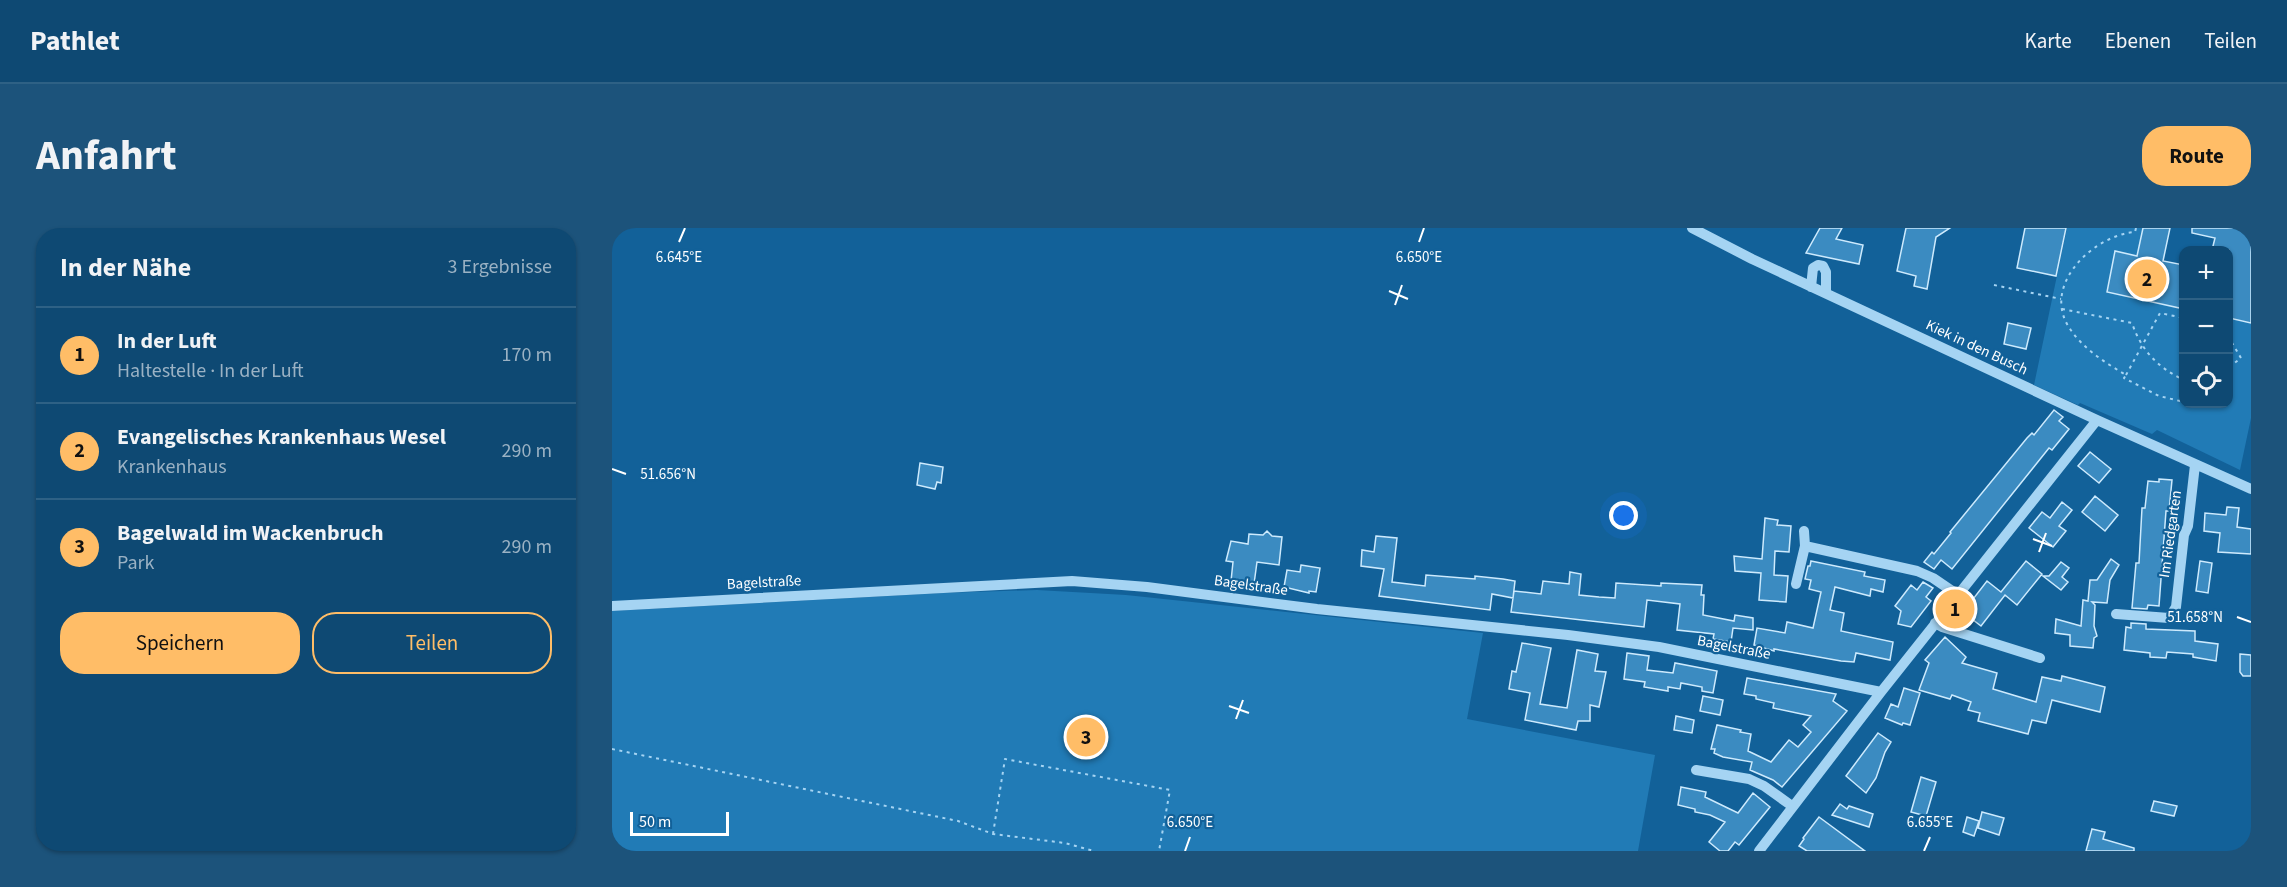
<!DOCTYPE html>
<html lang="de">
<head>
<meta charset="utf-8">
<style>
  body { margin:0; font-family:"Source Sans 3",sans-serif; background:#1c537b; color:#f1f3f6 }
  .controls { position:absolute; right:18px; top:18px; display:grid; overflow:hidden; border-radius:12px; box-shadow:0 2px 4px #0004 }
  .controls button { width:54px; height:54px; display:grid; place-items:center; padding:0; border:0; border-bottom:2px solid #2e6185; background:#0e4973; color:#f1f3f6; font:30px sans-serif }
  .scale { position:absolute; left:18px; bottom:15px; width:99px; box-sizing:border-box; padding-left:6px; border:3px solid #fff; border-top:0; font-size:16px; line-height:21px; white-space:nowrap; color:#fff; -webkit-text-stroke:4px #126199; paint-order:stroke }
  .you { position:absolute; left:1012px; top:288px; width:21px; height:21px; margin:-15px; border:4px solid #fff; border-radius:50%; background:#1a73e8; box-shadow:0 0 0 9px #1a73e833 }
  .badge { display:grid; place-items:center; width:39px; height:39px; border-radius:50%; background:#ffbd67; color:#111; font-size:20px; font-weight:700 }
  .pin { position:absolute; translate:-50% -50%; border:3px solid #fff; box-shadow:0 2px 6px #0006 }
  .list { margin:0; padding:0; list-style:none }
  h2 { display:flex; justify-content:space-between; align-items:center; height:78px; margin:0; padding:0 24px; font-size:26px }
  h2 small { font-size:20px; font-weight:400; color:#9bb2c4 }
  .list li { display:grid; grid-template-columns:39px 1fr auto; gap:18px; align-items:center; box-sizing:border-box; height:96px; padding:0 24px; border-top:2px solid #2e6185 }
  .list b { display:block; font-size:22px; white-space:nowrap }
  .list p { margin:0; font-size:20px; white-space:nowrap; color:#9bb2c4 }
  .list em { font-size:20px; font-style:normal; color:#9bb2c4 }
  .actions { display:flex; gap:12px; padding:18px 24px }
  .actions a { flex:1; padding:14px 0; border:2px solid #ffbd67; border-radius:24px; text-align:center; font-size:21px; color:#ffbd67 }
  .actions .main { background:#ffbd67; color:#111 }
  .icon { flex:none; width:33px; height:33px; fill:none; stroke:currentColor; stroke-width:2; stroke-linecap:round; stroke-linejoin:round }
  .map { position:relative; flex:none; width:1639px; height:623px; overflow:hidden; border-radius:24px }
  header { display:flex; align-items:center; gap:36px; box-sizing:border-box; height:84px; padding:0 30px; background:#0e4973; border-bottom:2px solid #2e6185 }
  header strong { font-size:28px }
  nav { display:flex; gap:33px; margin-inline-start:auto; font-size:21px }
  .intro { display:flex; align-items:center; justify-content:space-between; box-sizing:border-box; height:144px; padding:0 36px }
  h1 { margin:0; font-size:42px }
  .button { padding:15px 27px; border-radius:24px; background:#ffbd67; color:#111; font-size:21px; font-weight:700 }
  main { display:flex; gap:36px; padding:0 36px }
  aside { flex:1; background:#0e4973; border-radius:24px; box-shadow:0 2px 4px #0004 }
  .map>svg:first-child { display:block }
  .green { fill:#217bb6 }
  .building { fill:#3b8bc1; stroke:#cdeafd; stroke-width:1.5 }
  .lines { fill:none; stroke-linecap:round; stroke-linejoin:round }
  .path { stroke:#a5d4f3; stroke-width:2; stroke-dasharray:3 4.5; stroke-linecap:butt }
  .minor { stroke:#a5d4f3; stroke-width:10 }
  .ticks { fill:none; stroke:#fff; stroke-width:2 }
  .labels { text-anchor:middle; stroke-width:4.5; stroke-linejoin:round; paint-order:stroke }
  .street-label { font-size:15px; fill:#fff; stroke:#126199 }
  .ticks-label { font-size:15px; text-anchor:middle; fill:#fff; stroke:#126199; stroke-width:4.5; stroke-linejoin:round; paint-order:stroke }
</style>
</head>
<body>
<header>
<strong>Pathlet</strong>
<nav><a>Karte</a><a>Ebenen</a><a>Teilen</a></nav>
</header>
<div class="intro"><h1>Anfahrt</h1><a class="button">Route</a></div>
<main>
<aside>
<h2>In der Nähe<small>3 Ergebnisse</small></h2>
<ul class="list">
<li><span class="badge">1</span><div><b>In der Luft</b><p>Haltestelle · In der Luft</p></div><em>170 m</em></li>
<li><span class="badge">2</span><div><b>Evangelisches Krankenhaus Wesel</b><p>Krankenhaus</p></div><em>290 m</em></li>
<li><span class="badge">3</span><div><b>Bagelwald im Wackenbruch</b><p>Park</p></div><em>290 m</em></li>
</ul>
<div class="actions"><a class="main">Speichern</a><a>Teilen</a></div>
</aside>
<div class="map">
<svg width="1639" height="623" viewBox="0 0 1639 623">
  <rect width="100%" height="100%" fill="#126199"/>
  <path class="green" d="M1455,0h76l-6,28 -22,-4 -8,40 76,17 1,95h44l1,-86 22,5v95l-11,52 -83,-40 -5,4 -72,-31 -2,2 -44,-20z
    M425,362l89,5 357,38 -16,86 188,36 -17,96h-1026v-240l331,-18z"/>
  <path class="building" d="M1208,0h22l-6,11 27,6 -4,19 -53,-11z
    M1294,0h44l-14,9 -9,52 -13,-3 2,-10 -19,-5z
    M1413,0h41l-10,48 -39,-8z
    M1531,0h27l-7,33 21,4v44l-77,-17 8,-41 22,5z
    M1580,0h59v95l-22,-5v-68h-17l3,-12 -23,-5z
    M1396,95l23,5 -5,21 -22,-5z
    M1442,182l9,7 -4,4 10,8 -17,21 -3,-2 -97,121 -11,-9 -7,9 -10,-7 8,-10 2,2 17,-21 -1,-1 77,-94 5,-5 2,2z
    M1478,224l21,17 -12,14 -21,-17z
    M308,235l23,4 -2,16 -4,-1 -2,7 -18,-4z
    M1547,251l13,1 -3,31h-3l-7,95 -11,-1 -1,4 -15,-1 4,-45h3l3,-55h3l3,-27 11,1z
    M1483,268l23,19 -13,16 -23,-19z
    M1450,274l10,8 -13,16 7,5 -13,16 -24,-19 13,-16 8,6z
    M1615,279l12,1 -2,19 14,2v25l-33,-2 2,-19 -16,-2 1,-18 21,2z
    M1153,290l13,2 -1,5 14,1 -2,26 -14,-1 -1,24 14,1 -2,26 -27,-2 2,-27 -26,-2 -1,-15 28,3z
    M655,303l5,5 10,1 -3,28 -22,-3 -3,22 -23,-3 2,-19 -7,-1 5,-20 17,3 1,-10 14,1z
    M764,308l21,2 -5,44 33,4 1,-11 49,4v-3l28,3 12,2 -2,17 -21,-4 -2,16 -111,-14 5,-27 -23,-3 1,-16 12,2z
    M1499,331l8,6 -9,15 -3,23 -15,-1 3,3 -1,21 3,10 -3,2 -1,10 -23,-2v-11l-15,-2 1,-14 25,7 2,-26 5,1 2,-21h7z
    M1199,333l54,11 -1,4 21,4 -2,12 -12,-3 -1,7 -35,-9 -5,23 14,3 -3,18 52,11 -3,18 -34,-7 -2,9 -13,-1 -67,-12v2l-20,-6 3,-17 28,5 2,-11 26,6 8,-36 -12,-3 2,-9 -6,-1 3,-13h2z
    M1414,333l16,13 -25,31 -12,-10 -24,31 -18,-14 24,-31 14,11z
    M1588,333l12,2 -4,30 -12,-2z
    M1449,334l8,6 -7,9 6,5 -7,8 -18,-14h6z
    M689,337l19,3 -4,24 -7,-1v2l-25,-6 3,-17 13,2z
    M958,344l11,2 -2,21 20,2 16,1 1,-15 45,3v-3l41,2 -1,10h3l-1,20 31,6 1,-6 18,3v12l-20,-2 -2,14 -18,-3 1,-5 -37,-4 3,-26 -33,-4 -3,27 -133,-15 3,-21 27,3 2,-13 26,3z
    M1311,354l10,6 -7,9 5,4 -20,26 -13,-3 3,-13 -6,-5 16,-21 6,5z
    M1519,395l15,1v5l49,2v10l23,3 -2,17 -23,-4v-3l-26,-2 -1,6 -16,-1v-4l-26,-3 2,-23 5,1z
    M1333,409l21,20 -4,6 35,10 -4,16 43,13 6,-25 19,4 1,-5 43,11 -5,25 -48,-12 -6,23 -14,-3 -4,14 -50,-13 2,-8 -12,-3 3,-8 -19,-7 -2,4 -31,-9 10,-27 -4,-3z
    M910,415l29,5 -11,56 27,4 10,-58 21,4 -3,17 11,1 -7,35 -9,-2v16h-12l-2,9 -51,-10 5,-27 -21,-4 3,-18 4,1z
    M1015,425l22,3 -2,14 26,3 2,-10 42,8 -4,22 -11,-2v-4l-21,-4 -1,6 -12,-2v4l-24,-4 1,-5 -21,-3z
    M1628,426l11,1v21h-8l-3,-4z
    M1135,450l89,16 -3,7 14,10 -65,76 -9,-7 -23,-10 2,-8 -29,-5 -9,-4 1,-4h-4l6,-24 24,5 -1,2 11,2 -3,17 23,11 18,-22 9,7 13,-15 -8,-7 8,-9 -38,-8 1,-5 -18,-4v-3l-12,-2z
    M1292,460l16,5 -10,32 -7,-2 -1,2 -17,-7 6,-14 7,3z
    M1091,468l20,4 -3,15 -20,-4z
    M1064,488l18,4 -2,13 -18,-3z
    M1266,505l13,9 -6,10 -9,26 -10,15 -20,-17z
    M1309,549l15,5 -10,34 -15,-4z
    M1069,559l25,5 -1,5 33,16 15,-20 17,14 -31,38 -4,-3 -7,9h-8l-11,-9 16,-20 -15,-7 -15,-3v-3l-17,-4z
    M1542,573l23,5 -3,10 -23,-5z
    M1228,576l7,5 2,-3 24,8 -4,13 -37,-12z
    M1370,584l22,6 -5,17 -21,-7z
    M1207,589l46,34h-58l-8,-5 5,-7 -1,-1z
    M1355,589l12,4 -5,15 -11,-4z
    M1480,601l13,3 -2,7 31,9v3h-48z"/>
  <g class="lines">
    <path class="path" d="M1524,0l-1,4c-40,3 -91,50 -68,92 13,23 37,38 59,51l-2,3 35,18 25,6
      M1382,57l67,14
      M1450,81l70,14c9,27 26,45 52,57
      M1616,108l13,22 -13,10
      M1514,147l34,-62 24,5
      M0,521l346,72 35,13 72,9 29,8
      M381,606l12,-75 165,31 -11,61"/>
    <path class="minor" d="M1080,0l60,31 345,161 154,69
      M1199,59l2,-19 5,-3 5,1 3,6v21
      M1192,303l1,15
      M1184,356l9,-38 112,25 16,7 25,17
      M0,378l460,-25 75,6 170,22 251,26 91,12 222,45
      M1504,386l53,4 7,-11 8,-72 4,-9 7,-61
      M1323,395l7,4 98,31
      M1084,542l53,9 15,7 28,20
      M1147,623l122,-159 216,-272"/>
  </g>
  <path class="ticks" d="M67,14l6,-14M807,14l5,-14M777,63l19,8M783,77l7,-20M0,241l14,5M1421,311l19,7M1427,324l7,-19M1625,389l14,5M617,478l20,7M624,491l7,-19M573,623l5,-14M1312,623l6,-14"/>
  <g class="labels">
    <g class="street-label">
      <text transform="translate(1365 119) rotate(25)" y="5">Kiek in den Busch</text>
      <text transform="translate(1558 306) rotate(-82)" y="5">Im Riedgarten</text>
      <text transform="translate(152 354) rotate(-3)" y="5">Bagelstraße</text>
      <text transform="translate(639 357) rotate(8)" y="5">Bagelstraße</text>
      <text transform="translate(1122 419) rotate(11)" y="5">Bagelstraße</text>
    </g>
  </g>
  <g class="ticks-label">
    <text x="67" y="34">6.645°E</text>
    <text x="807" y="34">6.650°E</text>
    <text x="56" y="251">51.656°N</text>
    <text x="1583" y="394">51.658°N</text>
    <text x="578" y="599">6.650°E</text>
    <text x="1318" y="599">6.655°E</text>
  </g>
</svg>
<div class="controls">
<button>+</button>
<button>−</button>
<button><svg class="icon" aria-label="locate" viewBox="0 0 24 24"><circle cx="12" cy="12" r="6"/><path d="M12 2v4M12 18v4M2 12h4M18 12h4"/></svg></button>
</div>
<div class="scale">50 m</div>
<div class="you"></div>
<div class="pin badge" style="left:1343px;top:381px">1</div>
<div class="pin badge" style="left:1535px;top:51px">2</div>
<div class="pin badge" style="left:474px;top:509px">3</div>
</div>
</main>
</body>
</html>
